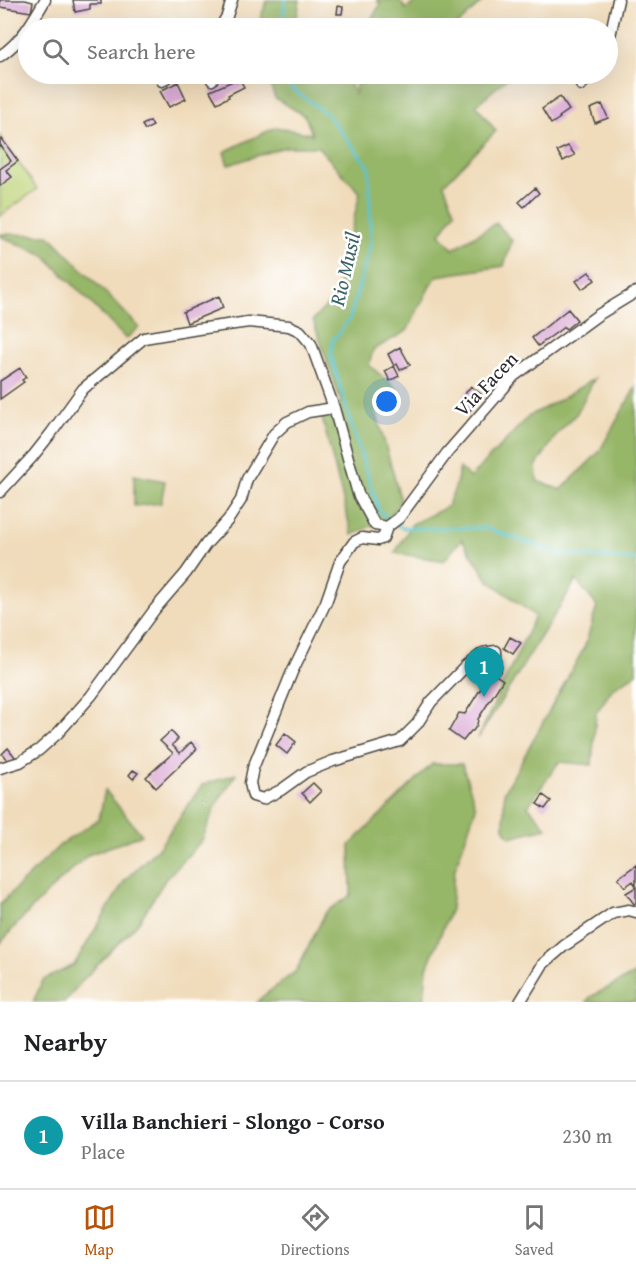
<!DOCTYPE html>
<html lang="en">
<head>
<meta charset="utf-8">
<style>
  body { margin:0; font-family:"Gentium Book Plus",serif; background:#f2f2f2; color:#202124 }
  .you { position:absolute; left:387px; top:402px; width:21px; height:21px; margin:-15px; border:4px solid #fff; border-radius:50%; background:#1a73e8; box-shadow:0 0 0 9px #1a73e833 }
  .badge { display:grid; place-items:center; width:39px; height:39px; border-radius:50%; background:#b45309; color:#fff; font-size:20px; font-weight:700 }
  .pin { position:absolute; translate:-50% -50px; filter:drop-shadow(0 2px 3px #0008) }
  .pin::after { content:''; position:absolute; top:32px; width:21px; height:18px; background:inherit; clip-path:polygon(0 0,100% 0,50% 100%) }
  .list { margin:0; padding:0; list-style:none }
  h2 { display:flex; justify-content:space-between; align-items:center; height:78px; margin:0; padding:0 24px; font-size:26px }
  h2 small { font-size:20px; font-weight:400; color:#757577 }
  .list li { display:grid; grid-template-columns:39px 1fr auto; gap:18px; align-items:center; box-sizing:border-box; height:108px; padding:0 24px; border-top:2px solid #e0e0e0 }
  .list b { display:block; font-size:22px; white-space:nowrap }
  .list p { margin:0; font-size:20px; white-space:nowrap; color:#757577 }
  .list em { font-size:20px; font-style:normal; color:#757577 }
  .icon { flex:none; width:33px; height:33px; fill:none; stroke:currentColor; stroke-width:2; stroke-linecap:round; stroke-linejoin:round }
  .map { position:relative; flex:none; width:636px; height:1002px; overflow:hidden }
  .search { position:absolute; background:#fff; box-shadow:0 6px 24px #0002; left:18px; right:18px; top:18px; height:66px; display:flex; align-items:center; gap:15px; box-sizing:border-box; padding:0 21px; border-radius:33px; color:#757577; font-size:22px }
  .sheet { height:186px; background:#fff }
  nav { display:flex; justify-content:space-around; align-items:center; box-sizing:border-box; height:84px; border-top:2px solid #e0e0e0; background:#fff; font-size:16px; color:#757577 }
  nav a { display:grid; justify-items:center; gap:3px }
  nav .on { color:#b45309 }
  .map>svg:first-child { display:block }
  .green { fill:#bed478; stroke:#748052; stroke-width:1.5 }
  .forest { fill:#96b668; stroke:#60704a; stroke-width:1.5 }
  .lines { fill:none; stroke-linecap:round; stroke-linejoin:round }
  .stream { stroke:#57c4ce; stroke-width:3 }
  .building { fill:#daabd5 }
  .minor-casing { stroke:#494641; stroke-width:13 }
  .minor { stroke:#fff; stroke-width:10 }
  .labels { text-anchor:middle; stroke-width:5; stroke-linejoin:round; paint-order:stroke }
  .street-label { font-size:20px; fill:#2b2b2b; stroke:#fff }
  .water-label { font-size:21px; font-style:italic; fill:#3a6164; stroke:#fff }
</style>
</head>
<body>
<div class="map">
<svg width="636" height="1002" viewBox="0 0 636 1002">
  <rect width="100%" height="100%" fill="#fff"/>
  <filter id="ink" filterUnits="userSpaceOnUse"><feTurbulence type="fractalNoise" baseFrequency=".0167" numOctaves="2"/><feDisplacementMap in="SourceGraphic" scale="12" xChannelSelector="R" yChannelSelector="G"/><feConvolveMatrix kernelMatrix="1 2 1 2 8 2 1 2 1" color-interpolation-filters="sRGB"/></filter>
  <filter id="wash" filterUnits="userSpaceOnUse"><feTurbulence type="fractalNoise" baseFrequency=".008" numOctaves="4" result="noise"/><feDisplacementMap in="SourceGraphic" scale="24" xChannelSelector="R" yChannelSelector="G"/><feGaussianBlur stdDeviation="1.35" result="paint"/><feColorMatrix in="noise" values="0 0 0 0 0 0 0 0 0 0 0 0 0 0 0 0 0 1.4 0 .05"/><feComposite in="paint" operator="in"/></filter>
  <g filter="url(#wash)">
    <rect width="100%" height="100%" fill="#f0dcbb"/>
    <path class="green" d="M0,136l37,53 -37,27z"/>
    <path class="forest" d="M267,0h33l-5,28h-38z
      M377,0h22l7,9 12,-9h66l-30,28h-88l14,-23z
      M266,74h80l9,20 3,-20h78l47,6 9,-6h20l-36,31 20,26 -52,53 11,28 -15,22 13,15 43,-26 16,17 -8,26 -67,10 -7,10 -23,45 -34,19 -4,15 28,24 -21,23 25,89 -11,16 -38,18 -30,-117 19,-16 -28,-82 22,-23 25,-104 -42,-46h-33l-57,18 -4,-13 52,-25 36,7 -7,-18 -30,-18z
      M0,234l49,1 90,92 -13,12 -81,-83 -45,-20z
      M595,378l-18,35 -20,21 -21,32 1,15 24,9 38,-38 37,-66v288l-23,14 -17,25 -4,52 -33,-3 -31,44 19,22 -37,9 -6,-9v-35l81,-147 12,-40 -21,-26 -98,158 57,-122 -47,-36 -26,-41 -18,22 -49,-8 17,-29 35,-17 8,-19 5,-20 10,10 59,-62 32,-17z
      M134,475l31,6 -4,22 -27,3z
      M432,764h30l14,43 -22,65 -3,37 -24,59 -3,34h-167l5,-5 34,-26 30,-59 25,-17 -1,-50z
      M236,774l-20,31 -14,35 -37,40 -27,43 -58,60 -15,19h-32l10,-22 31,-15 51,-85 35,-34 42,-61z
      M105,790l37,45 -54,20 -41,38 -32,33 -15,18v-40l60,-59 39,-26z
      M636,973v29h-50l4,-5z"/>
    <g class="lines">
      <path class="stream" d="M282,28l3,-28
        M288,74l3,14 36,26 42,53 2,76 -21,75 -12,17 -5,4 -2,16 19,65 29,91 23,17h83l76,26 75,6"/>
    </g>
    <g id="blocks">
      <path class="building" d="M0,0h25l8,2 -2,10 -31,-5z
        M73,0h28v4h-11v5l-15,3z
        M338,6l5,1 -1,7h-5z
        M235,80l1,2 4,-2 4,7 -16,8 1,2 -12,6 -7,-12z
        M178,82l8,17 -17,8 -9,-16z
        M560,97l9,13 -10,7 1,1 -9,6 -9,-15z
        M602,104l6,14 -13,5 -5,-14z
        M150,121l3,5 -8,4 -3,-5z
        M2,139l16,22 -12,9 6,7 -12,9v-17l11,-8 -10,-15 -1,1v-6z
        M568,146l7,9 -12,6 -6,-10z
        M535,188l4,5 -15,14 -5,-5z
        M589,272l6,8 -13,9 -6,-8z
        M219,296l4,12 -36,15 -4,-11z
        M568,309l9,11 -11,9 -2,-2 -26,19 -6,-8z
        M400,347l10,18 -10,5 -3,-6 -3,2 -6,-12z
        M394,366l5,10 -9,5 -5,-10z
        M20,368l6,9 -4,3 2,2 -24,17v-18z
        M471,386l11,9 -14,18 -9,-7 4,-6 -2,-1z
        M510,637l11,6 -8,11 -9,-6z
        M491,672l12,8 -25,39 -1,6 -4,6h-2l-8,10 -14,-10 10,-18 6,1z
        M171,731l7,8 -6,6 8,8 11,-11 6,7 -41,39 -10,-11 27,-24 -13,-12z
        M285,733l11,9 -9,12 -11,-9z
        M8,748l7,9 -6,5 -7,-8z
        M133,770l5,3 -5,6 -4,-4z
        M313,783l8,8 -11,11 -8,-9z
        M543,795l8,6 -6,8 -8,-5z
        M636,865v21l-3,-5 -8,6 -7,-9z
        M636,887v16l-2,1 -8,-11z"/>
    </g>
  </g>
  <g filter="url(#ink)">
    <use href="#blocks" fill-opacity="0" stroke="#494641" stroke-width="1.5"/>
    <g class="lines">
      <g class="minor-casing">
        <path id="minor" d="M220,28l7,-12 5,-16
          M608,45l10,-45
          M0,56c21,-14 33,-35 45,-56
          M210,74l2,6
          M162,81l9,-7
          M581,85l11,-11
          M0,492l33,-36 19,-24 31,-43 61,-51 54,-9 51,-7 40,4 11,5 11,13 23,64 24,86 17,31 12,2
          M387,527l-4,11 -5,2 -16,-2 -8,4 -14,20 -14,40 -34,70 -39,96 -3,15 3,13 10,3 18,-9 25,-18 27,-11 67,-20 17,-17 14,-22 34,-35 18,-14 13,-2v17
          M387,527l12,-9 48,-65 67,-77 84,-61 38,-23
          M0,768l20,-6 19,-12 19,-17 33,-37 64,-87 31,-36 20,-29 22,-24 13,-20 6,-21 27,-45 13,-12 21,-10 26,-4
          M520,1002l23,-38 21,-18 49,-33 16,-3 7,2"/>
      </g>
      <use href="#minor" class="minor"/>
    </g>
  </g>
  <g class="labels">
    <g class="street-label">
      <text transform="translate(486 384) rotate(-46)" y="7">Via Facen</text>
    </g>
    <g class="water-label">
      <text transform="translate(345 269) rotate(-77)" y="7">Rio Musil</text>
    </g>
  </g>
</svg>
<div class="you"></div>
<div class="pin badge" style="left:484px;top:697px;background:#0f9aa8">1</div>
<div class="search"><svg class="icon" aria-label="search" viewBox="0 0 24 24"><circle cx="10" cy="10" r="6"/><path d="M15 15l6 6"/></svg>Search here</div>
</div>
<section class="sheet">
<h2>Nearby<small></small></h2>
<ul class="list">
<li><span class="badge" style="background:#0f9aa8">1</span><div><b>Villa Banchieri - Slongo - Corso</b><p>Place</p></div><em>230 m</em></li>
</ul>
</section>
<nav>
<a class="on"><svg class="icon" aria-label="map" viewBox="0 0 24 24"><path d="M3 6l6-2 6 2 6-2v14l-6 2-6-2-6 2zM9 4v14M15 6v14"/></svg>Map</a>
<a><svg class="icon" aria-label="directions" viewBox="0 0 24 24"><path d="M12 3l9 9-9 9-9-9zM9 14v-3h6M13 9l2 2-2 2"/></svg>Directions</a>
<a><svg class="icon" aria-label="saved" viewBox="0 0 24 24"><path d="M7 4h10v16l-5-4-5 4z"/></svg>Saved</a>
</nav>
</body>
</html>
